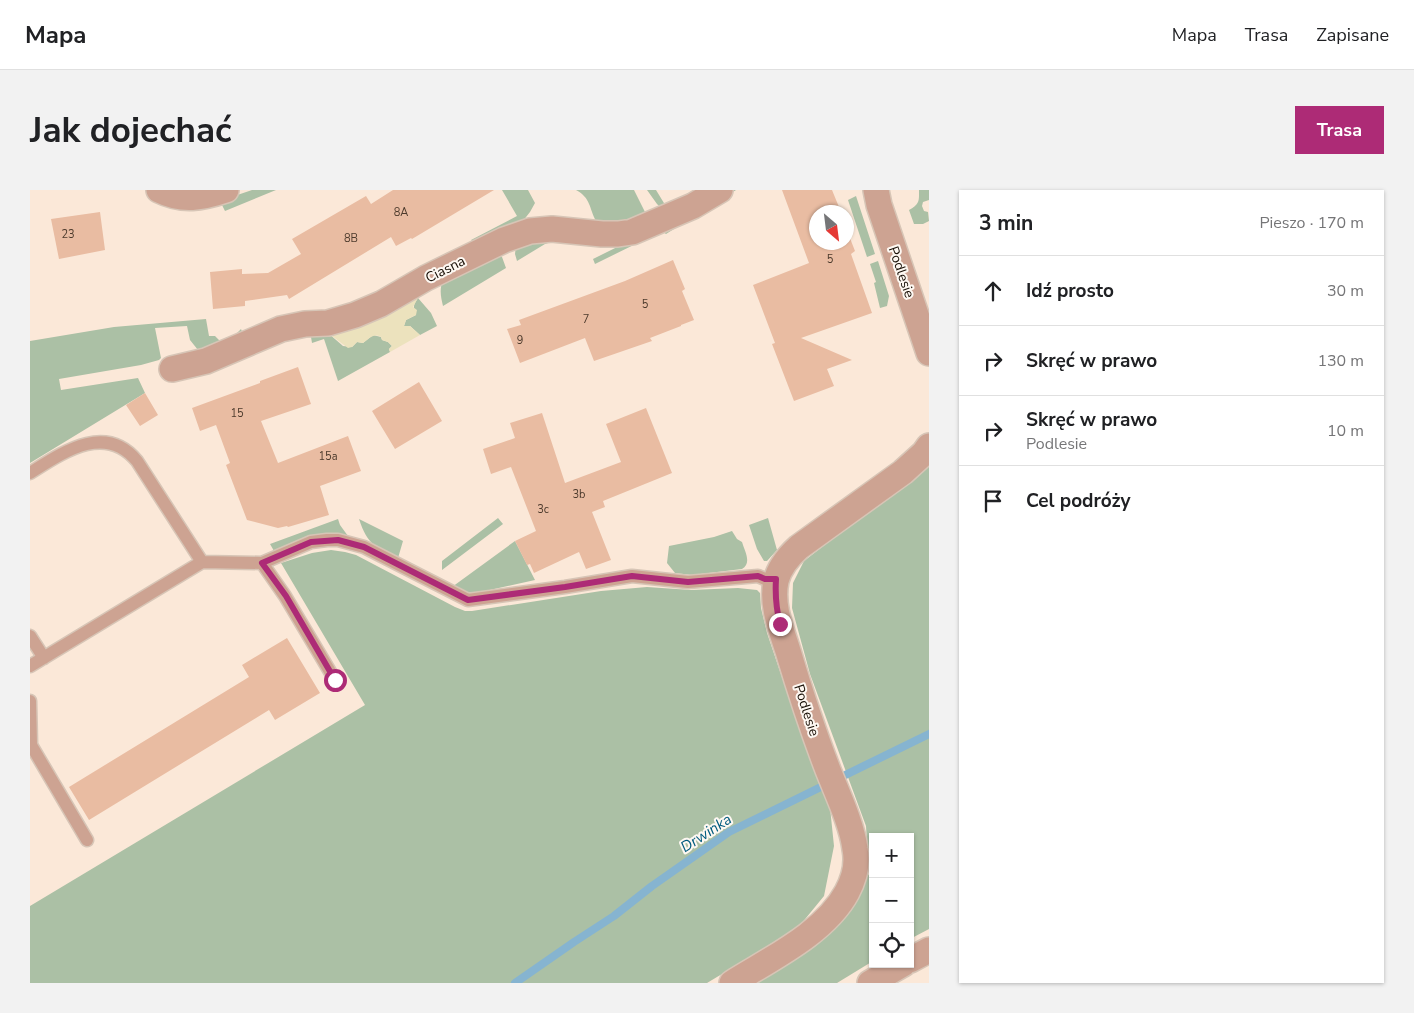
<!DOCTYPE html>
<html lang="pl">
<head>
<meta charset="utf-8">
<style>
  body { margin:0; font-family:"Nunito Sans",sans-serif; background:#f2f2f2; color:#202124 }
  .controls { position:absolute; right:15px; bottom:15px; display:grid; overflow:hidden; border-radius:0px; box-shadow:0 1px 4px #0004 }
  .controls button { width:45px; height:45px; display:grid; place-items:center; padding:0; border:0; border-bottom:1px solid #e0e0e0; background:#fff; color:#202124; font:25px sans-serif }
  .compass { position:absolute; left:779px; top:15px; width:45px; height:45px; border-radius:50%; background:#fff; box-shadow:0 1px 4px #0004; rotate:152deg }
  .stop { position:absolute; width:15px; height:15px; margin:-11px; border:4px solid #ad2b76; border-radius:50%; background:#fff }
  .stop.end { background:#ad2b76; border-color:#fff; box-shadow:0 1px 5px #0008 }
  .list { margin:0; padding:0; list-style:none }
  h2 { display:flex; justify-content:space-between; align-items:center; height:65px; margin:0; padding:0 20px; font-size:21px }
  h2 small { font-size:16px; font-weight:400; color:#757577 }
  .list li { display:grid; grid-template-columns:32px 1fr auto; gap:15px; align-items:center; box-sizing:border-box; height:70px; padding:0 20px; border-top:1px solid #e0e0e0 }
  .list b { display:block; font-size:19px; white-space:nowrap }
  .list p { margin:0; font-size:16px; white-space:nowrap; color:#757577 }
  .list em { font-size:16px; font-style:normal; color:#757577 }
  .icon { flex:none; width:28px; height:28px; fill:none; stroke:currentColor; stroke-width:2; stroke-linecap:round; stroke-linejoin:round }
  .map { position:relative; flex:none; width:899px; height:793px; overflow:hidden; border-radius:0px }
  header { display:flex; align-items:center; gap:30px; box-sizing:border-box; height:70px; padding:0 25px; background:#fff; border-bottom:1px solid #e0e0e0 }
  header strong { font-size:24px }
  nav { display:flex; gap:28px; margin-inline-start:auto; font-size:18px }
  .intro { display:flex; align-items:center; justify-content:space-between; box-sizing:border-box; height:120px; padding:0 30px }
  h1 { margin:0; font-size:35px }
  .button { padding:12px 22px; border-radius:0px; background:#ad2b76; color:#fff; font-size:18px; font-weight:700 }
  main { display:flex; gap:30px; padding:0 30px }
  aside { flex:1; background:#fff; border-radius:0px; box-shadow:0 1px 4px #0004 }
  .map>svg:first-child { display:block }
  .green { fill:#abc0a5 }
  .sand { fill:#ece2bd }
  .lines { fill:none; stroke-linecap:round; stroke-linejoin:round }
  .stream { stroke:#86b4d0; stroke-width:8 }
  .building { fill:#e9bca2 }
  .lane-casing { stroke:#d7c5b6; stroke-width:15 }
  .street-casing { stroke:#d7c5b6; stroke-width:28 }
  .lane { stroke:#cda392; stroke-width:12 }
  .street { stroke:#cda392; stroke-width:25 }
  .route { stroke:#ad2b76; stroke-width:6 }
  .labels { text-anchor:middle; stroke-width:4; stroke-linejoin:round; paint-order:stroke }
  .number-label { font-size:11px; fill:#4c3a2c }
  .street-label { font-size:14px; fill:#170e05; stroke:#fef8f2 }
  .water-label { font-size:15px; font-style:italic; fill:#005b7f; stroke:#fef8f2 }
</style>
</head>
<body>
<header>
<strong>Mapa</strong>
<nav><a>Mapa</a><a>Trasa</a><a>Zapisane</a></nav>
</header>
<div class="intro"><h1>Jak dojechać</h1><a class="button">Trasa</a></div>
<main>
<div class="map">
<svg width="899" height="793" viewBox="0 0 899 793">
  <rect width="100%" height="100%" fill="#fbe8d8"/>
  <path class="green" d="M222,0h24l-51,21 -3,-6 -9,2 -2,-3z
    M472,0h26l7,13 -5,9 -11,14 -46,16 -2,-2 46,-24z
    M546,0h58l12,24 -10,9 -40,-2c-7,-13 -5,-23 -20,-31z
    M617,0h9l11,18h-6l-4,-4z
    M702,0h4l-70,44 -4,-3 -67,33 -2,-5z
    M889,0h10v10l-6,2 -1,4 2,5 4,1 1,9 -6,3h-9l-5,-14c11,-6 10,-9 10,-20z
    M826,6l19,58 -8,3 -19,-57z
    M522,46l32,4 6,4 -2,2 -1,-2 -33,-3 -9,3 -28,17 -2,-7 1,-9 9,-4z
    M467,63l5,4 4,11 -63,38c-2,-9 -4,-16 0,-26z
    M848,71l11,35 -2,10 -7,2 -6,-25 2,-1 -6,-18z
    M388,108l13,15 6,13 -17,9 -10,-9h-6l2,-6 10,-5c-3,-8 -3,-10 2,-17z
    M176,129l3,17h6l6,6 10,-3 10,-10 3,8 -46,13 -8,-10 -3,-14 -32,2 6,30 -2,2 -18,5 -82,14 2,11 77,-12 7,15 -115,70v-122l84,-14z
    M298,143l15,13 9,1 5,-5 6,1 10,-8 8,2 1,3 6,2 4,4 -3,3 1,3 -52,29 -14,-42 -12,4 -1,-6 2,-2z
    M899,274v465l-19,10v-102h-37v124l-36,22h-80v-2l97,-81 15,-26 -3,-48 -56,-152 -18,-66 1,-25 11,-22z
    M468,328l5,6 -61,46v-9z
    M738,328l9,32 -10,11h-3l-7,-12 -8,-24z
    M308,329l2,6 8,11c-26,-6 -50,7 -74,15l-4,-7z
    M329,329l44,22 -5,17c-23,-12 -30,-12 -39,-39z
    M702,341l5,8 5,3c3,10 10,21 0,27l-50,6 -17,-2 -8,-10 2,-17 45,-9z
    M485,351l20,39 -59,13 -11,-1 -13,-5z
    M301,360l14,2 11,3 99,52 10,4h7l129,-20 46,-4 44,3 47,-2 19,2 3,3 1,15 6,25 21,62 41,103 5,48 -10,50 -27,33 -90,54h-677v-77l335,-201 -84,-142 31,-10z"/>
  <path class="sand" d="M385,105l3,3 -5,9 4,3 -1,5 -10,5 -2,6h6l10,9 -30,17 -1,-3 3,-3 -4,-4 -6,-2 -1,-3c-8,-4 -11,1 -18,6l-6,-1 -5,5 -4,1 -20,-15z"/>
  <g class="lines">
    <path class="stream" d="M485,793l59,-41 40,-26 38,-30 77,-54 200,-98"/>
  </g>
  <path class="building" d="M363,0h101l-82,49 -1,-1 -15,8 -5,-9 -102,62 -2,-4 -42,6v5l-32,3 -3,-37 32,-3v5l26,-1 33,-19 -9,-15 74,-43 5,8z
    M752,0h50l9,22h-25v30h30v-14l9,23 -4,3 21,59 -71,25 51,22 -25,9 7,17 -40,15 -22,-57 3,-1 -22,-58 56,-22z
    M70,22l5,38 -46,9 -8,-40z
    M643,70l12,29 -3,2 12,29 -13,5v1l-31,12 2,3 -58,20 -9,-23 -65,25 -13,-34 14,-4 -2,-5 106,-39z
    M268,177l13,37 -50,17 17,42 70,-27 13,35 -41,15 9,29 -41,12 -1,-1 -9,2 -31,-8 -21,-55 4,-2 -14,-38 -16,6 -8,-23 68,-25v-2z
    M389,192l23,39 -47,28 -23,-38z
    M115,203l13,22 -18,11 -14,-21z
    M616,218l26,65 -69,28 2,6 -13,5 19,48 -25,9 -7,-17 -45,21 -4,-9 -3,1 -12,-24 21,-10 -25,-64 -20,7 -8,-25 32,-11 -5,-15 32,-10 23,70 56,-21 -15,-38z
    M257,448l33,55 -45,27 -6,-10 -180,110 -20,-33 180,-110 -7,-12z"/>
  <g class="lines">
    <g class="lane-casing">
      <path id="lane" d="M0,283c32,-20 75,-51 107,-12l65,101
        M232,373l23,33 50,84
        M0,446l14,22
        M0,476l172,-104 60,1 49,-21 16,-2h11l26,7 104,53 97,-13 67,-11 56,6 70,-6 7,3h11
        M0,511l1,44 56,95"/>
    </g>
    <g class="street-casing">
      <path id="street" d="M129,0c24,12 43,8 67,0
        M846,0l3,15 50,148
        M142,179l34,-8 75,-32 24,-5 23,-1 27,-8 26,-11 45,-26 78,-38 26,-9 22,-2 50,5h16l14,-2 61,-26 27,-16
        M880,770l19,-10
        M702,793c38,-24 93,-50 115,-91 7,-13 11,-28 8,-43 -3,-25 -18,-56 -27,-79 -15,-39 -28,-79 -40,-119 -7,-22 -17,-46 -12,-70 3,-13 13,-25 23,-34l104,-75 21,-19 5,-7
        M840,793l33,-19"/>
    </g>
    <use href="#lane" class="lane"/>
    <use href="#street" class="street"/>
  </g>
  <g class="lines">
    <path class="route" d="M305,490l-49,-84 -24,-33 49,-21 27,-2 26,7 104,53 97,-13 67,-11 56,6 70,-6 7,3h11c-1,16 0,29 4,45"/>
  </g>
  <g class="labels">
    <g class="number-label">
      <text x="371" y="26">8A</text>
      <text x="38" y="48">23</text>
      <text x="321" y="52">8B</text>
      <text x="800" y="73">5</text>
      <text x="615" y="118">5</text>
      <text x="556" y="133">7</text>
      <text x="490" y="154">9</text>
      <text x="207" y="227">15</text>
      <text x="298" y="270">15a</text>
      <text x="549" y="308">3b</text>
      <text x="513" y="323">3c</text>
    </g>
    <g class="street-label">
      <text transform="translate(415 79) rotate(-27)" y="5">Ciasna</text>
      <text transform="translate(872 82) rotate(71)" y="5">Podlesie</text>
      <text transform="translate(777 520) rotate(72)" y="5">Podlesie</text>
    </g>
    <g class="water-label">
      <text transform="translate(676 643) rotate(-33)" y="5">Drwinka</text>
    </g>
  </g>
</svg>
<div class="controls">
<button>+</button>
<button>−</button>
<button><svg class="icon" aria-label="locate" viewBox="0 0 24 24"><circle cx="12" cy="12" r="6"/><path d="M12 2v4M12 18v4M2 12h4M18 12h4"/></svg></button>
</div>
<svg class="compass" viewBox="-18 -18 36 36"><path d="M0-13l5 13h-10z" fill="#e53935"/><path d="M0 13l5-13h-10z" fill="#757577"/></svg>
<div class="stop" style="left:305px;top:490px"></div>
<div class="stop end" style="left:750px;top:434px"></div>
</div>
<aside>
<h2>3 min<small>Pieszo · 170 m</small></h2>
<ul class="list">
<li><svg class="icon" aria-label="ahead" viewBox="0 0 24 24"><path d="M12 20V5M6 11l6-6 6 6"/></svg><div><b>Idź prosto</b></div><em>30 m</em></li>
<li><svg class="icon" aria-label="right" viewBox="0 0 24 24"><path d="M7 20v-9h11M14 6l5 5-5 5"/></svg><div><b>Skręć w prawo</b></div><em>130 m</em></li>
<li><svg class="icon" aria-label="right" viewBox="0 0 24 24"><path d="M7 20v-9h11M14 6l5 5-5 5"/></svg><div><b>Skręć w prawo</b><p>Podlesie</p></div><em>10 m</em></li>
<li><svg class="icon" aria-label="arrive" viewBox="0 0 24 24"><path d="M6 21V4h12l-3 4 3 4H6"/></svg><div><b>Cel podróży</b></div></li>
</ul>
</aside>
</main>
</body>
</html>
